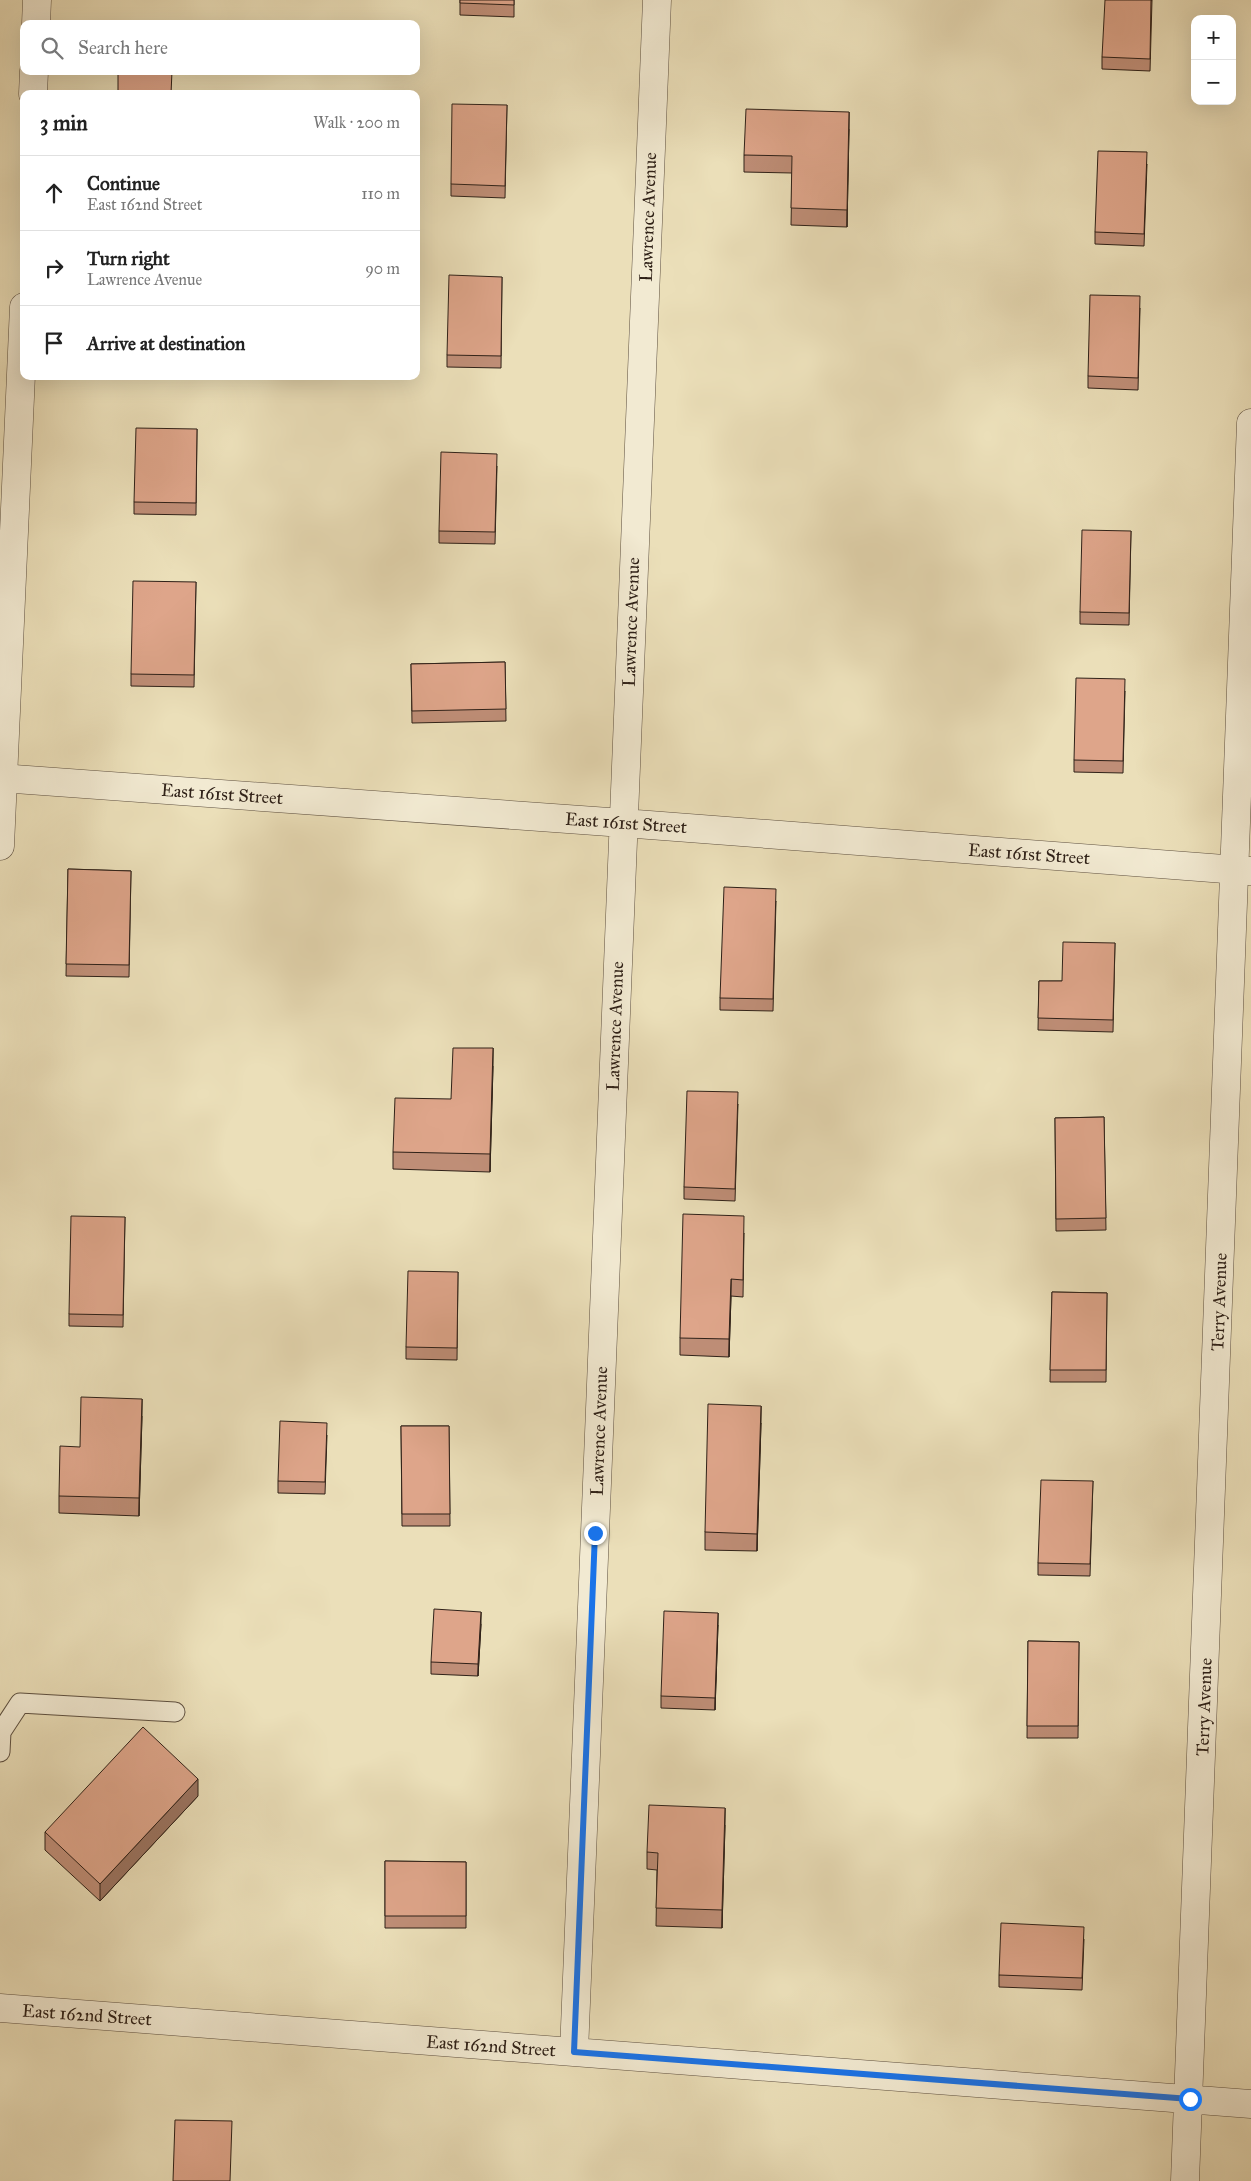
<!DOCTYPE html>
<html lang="en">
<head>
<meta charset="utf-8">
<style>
  body { margin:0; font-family:"IM FELL Great Primer",serif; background:#f2f2f2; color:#222 }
  .controls { position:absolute; right:15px; top:15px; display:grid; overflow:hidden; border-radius:10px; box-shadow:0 5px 20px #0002 }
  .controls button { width:45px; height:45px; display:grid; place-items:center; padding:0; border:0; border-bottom:1px solid #e0e0e0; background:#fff; color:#222; font:25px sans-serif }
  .stop { position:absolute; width:15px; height:15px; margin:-11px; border:4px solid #1a73e8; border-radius:50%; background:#fff }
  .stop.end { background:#1a73e8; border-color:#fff; box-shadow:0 1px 5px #0008 }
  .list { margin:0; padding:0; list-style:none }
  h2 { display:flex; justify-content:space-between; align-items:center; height:65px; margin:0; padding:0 20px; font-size:21px }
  h2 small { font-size:16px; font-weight:400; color:#767676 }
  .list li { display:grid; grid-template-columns:32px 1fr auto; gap:15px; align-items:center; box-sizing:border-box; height:75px; padding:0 20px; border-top:1px solid #e0e0e0 }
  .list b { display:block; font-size:19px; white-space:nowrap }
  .list p { margin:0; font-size:16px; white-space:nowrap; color:#767676 }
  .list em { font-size:16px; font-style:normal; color:#767676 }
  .icon { flex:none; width:28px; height:28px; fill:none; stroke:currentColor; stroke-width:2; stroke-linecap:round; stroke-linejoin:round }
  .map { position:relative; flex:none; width:1251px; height:2181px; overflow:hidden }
  .search { position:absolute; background:#fff; box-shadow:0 5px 20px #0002; left:20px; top:20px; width:400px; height:55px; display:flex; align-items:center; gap:12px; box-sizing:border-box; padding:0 18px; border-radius:10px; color:#767676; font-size:19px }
  .panel { position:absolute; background:#fff; box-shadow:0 5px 20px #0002; left:20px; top:90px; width:400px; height:290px; border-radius:10px }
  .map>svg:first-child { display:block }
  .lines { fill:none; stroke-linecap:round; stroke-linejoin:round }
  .service-casing { stroke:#5e5040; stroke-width:21 }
  .minor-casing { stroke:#5e5040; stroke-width:29 }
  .tertiary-casing { stroke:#5e5040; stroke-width:29 }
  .service { stroke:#f2ead2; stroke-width:19 }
  .minor { stroke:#f2ead2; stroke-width:28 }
  .tertiary { stroke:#f2ead2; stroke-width:28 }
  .wall { fill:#bf8e77; stroke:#2f2118 }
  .shaded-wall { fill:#9b7461; stroke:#2f2118 }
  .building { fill:#dea58a; stroke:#2f2118 }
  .route { stroke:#1a73e8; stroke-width:6 }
  .labels { text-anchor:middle; stroke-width:4.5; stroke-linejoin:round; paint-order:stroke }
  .street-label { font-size:18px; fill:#2f2118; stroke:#f2ead2 }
</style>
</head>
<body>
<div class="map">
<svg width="1251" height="2181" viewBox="0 0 1251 2181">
  <rect width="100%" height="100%" fill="#ebdfb9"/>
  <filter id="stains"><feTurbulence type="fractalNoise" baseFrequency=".004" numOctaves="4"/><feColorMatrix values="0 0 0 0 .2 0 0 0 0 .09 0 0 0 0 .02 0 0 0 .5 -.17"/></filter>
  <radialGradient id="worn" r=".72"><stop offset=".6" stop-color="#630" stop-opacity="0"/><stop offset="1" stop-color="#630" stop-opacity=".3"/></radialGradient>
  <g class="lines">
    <g class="service-casing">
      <path id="service" d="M0,1752l1,-20 19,-29 155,9"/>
    </g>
    <g class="minor-casing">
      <path id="minor" d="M0,778l623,45 628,48
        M0,2008l1251,96
        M574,2052l83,-2052
        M1185,2181l66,-1758"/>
    </g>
    <g class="tertiary-casing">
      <path id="tertiary" d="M36,24l1,-24
        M33,94l1,-23
        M0,846l24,-539"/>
    </g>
    <use href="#service" class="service"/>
    <use href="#minor" class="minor"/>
    <use href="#tertiary" class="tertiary"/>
  </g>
  <path class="wall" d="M460,0h54v17l-54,-2z
    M1152,0l-2,71 -48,-2v-12z
    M507,105l-2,93 -54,-2v-12z
    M849,129l-2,98 -56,-2 1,-52 -48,-1v-17z
    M1147,164l-3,82 -49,-2v-12z
    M502,277l-1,91 -54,-1v-12z
    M1140,308l-2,82 -50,-2v-12z
    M197,429l-1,86 -62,-1v-12z
    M497,466l-2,78 -56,-1v-12z
    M1131,531l-2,94 -49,-1v-12z
    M196,582l-2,105 -63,-1v-12z
    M505,662l1,59 -94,2 -1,-59z
    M1125,691l-2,82 -49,-1v-12z
    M68,869l63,2 -2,106 -63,-1z
    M776,901l-3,110 -53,-1v-12z
    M1115,943l-2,89 -75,-2 1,-49h23z
    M493,1066l-3,106 -97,-3v-17l58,-53z
    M738,1104l-3,97 -51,-2v-12z
    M1104,1117l2,113 -50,1 -1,-113z
    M125,1217l-2,110 -54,-1v-12z
    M744,1233l-1,64 -12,-1 -2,61 -49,-2v-17z
    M458,1272l-1,88 -51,-1v-12z
    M1052,1292l55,1 -1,89h-56z
    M142,1416l-3,100 -80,-3v-17z
    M761,1423l-4,128 -52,-1v-18z
    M401,1426h48l1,100h-48z
    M327,1435l-2,59 -47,-1v-12z
    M1093,1481l-3,95 -52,-1v-12z
    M481,1624l-3,52 -47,-2v-12z
    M718,1625l-3,85 -54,-2v-12z
    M1028,1641l51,1 -1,96h-51z
    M198,1796l-98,105 -55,-51v-18z
    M725,1825l-3,103 -66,-2 1,-56 -10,-1v-17z
    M385,1861l81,1v66h-81z
    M1084,1939l-2,51 -83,-3v-12z"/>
  <path class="shaded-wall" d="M849,112v17l-2,98v-17z
    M493,1048v18l-3,106v-18z
    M731,1279v17l-2,61v-18z
    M142,1399v17l-3,100v-18z
    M761,1406v17l-4,128v-17z
    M481,1612v12l-3,52v-12z
    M718,1613v12l-3,85v-12z
    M198,1779v17l-98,105v-17z
    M725,1808v17l-3,103v-18z"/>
  <path class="building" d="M460,0h54v5l-54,-2z
    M1105,0h46l-1,59 -48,-2z
    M118,71h54l-1,23h-53z
    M452,104l55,1 -2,81 -54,-2z
    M746,109l103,3 -2,98 -56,-2 1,-52 -48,-1z
    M1098,151l49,1 -3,82 -49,-2z
    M449,275l53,2 -1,79 -54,-1z
    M1090,295l50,1 -2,82 -50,-2z
    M136,428l61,1 -1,74 -62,-1z
    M441,452l56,2 -2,78 -56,-1z
    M1082,530l49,1 -2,82 -49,-1z
    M133,581l63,1 -2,93 -63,-1z
    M505,662l1,47 -94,2 -1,-47z
    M1076,678l49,1 -2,82 -49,-1z
    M68,869l63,2 -2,94 -63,-1z
    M724,887l52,2 -3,110 -53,-1z
    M1063,942l52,1 -2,77 -75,-2 1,-37h23z
    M453,1048h40l-3,106 -97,-2 2,-54 56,1z
    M687,1091l51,1 -3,97 -51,-2z
    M1104,1117l2,101 -50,1 -1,-101z
    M683,1214l61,2 -1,64 -12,-1 -2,60 -49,-1z
    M71,1216l54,1 -2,98 -54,-1z
    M408,1271l50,1 -1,76 -51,-1z
    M1052,1292l55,1 -1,77h-56z
    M81,1397l61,2 -3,99 -80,-2 1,-50 20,1z
    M708,1404l53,2 -4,128 -52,-2z
    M280,1421l47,2 -2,59 -47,-1z
    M401,1426h48l1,88h-48z
    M1041,1480l52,1 -3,83 -52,-1z
    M434,1609l47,3 -3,52 -47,-2z
    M664,1611l54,2 -3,85 -54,-2z
    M1028,1641l51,1 -1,84h-51z
    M143,1727l55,52 -98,105 -55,-52z
    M649,1805l76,3 -3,102 -66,-2 2,-55 -11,-1z
    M385,1861l81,1v54h-81z
    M1001,1923l83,4 -2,51 -83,-3z
    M175,2120l57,1 -2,60h-57z"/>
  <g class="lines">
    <path class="route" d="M595,1533l-21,519 616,47"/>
  </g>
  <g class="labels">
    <g class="street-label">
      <text transform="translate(648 217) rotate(-88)" y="6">Lawrence Avenue</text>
      <text transform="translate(631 622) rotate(-88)" y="6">Lawrence Avenue</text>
      <text transform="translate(222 794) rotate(4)" y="6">East 161st Street</text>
      <text transform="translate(626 823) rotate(4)" y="6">East 161st Street</text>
      <text transform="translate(1029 854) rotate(4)" y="6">East 161st Street</text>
      <text transform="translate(615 1026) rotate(-88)" y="6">Lawrence Avenue</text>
      <text transform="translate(1219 1302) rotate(-88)" y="6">Terry Avenue</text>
      <text transform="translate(599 1431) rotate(-88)" y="6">Lawrence Avenue</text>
      <text transform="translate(1204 1707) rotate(-88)" y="6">Terry Avenue</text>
      <text transform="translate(87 2015) rotate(4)" y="6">East 162nd Street</text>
      <text transform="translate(491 2046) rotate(4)" y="6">East 162nd Street</text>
    </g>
  </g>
  <rect width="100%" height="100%" filter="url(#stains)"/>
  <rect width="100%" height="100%" fill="url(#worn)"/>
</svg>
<div class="controls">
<button>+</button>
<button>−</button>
</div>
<div class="stop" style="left:1190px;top:2099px"></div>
<div class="stop end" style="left:595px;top:1533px"></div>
<div class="search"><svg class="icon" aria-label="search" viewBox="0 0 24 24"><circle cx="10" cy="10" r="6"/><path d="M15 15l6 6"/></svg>Search here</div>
<section class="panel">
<h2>3 min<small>Walk · 200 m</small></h2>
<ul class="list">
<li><svg class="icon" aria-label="ahead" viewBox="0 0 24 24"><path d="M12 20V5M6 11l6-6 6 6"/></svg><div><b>Continue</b><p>East 162nd Street</p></div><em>110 m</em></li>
<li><svg class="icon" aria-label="right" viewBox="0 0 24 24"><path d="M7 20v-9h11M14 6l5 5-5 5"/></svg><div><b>Turn right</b><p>Lawrence Avenue</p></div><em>90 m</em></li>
<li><svg class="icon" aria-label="arrive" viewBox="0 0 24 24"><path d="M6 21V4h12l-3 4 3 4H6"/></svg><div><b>Arrive at destination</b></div></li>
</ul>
</section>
</div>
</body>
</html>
